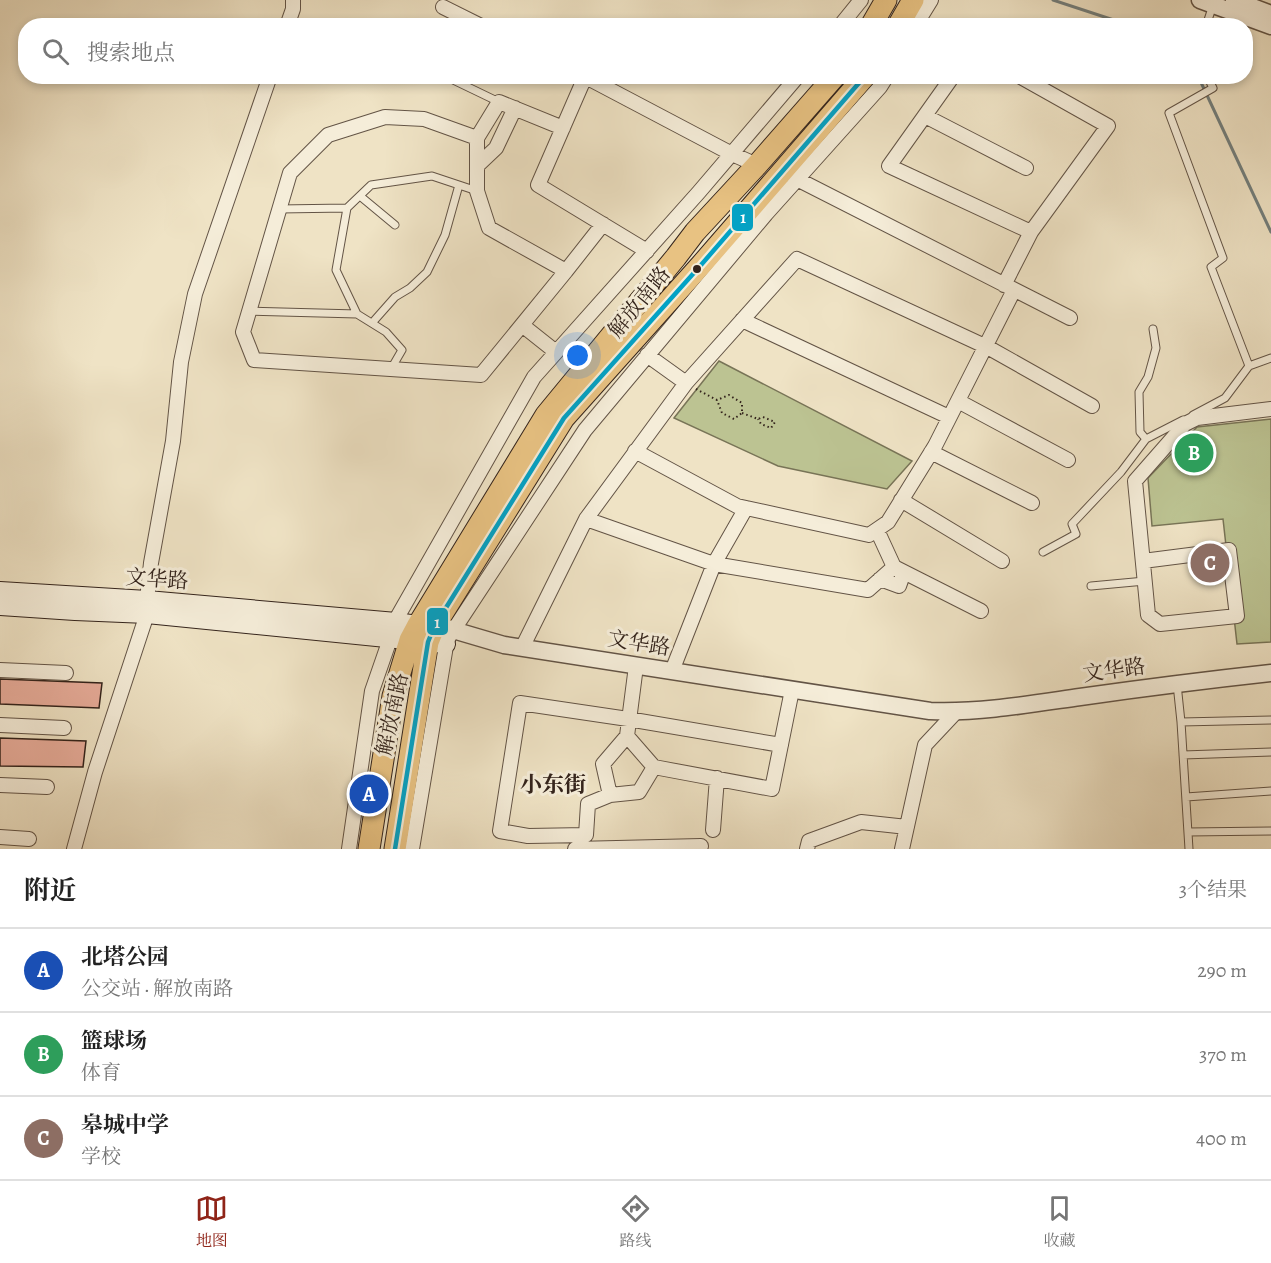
<!DOCTYPE html>
<html lang="zh">
<head>
<meta charset="utf-8">
<style>
  body { margin:0; font-family:Alegreya,"Noto Serif SC",serif; background:#f2f2f2; color:#222 }
  .you { position:absolute; left:578px; top:356px; width:21px; height:21px; margin:-15px; border:4px solid #fff; border-radius:50%; background:#1a73e8; box-shadow:0 0 0 9px #1a73e833 }
  .badge { display:grid; place-items:center; width:39px; height:39px; border-radius:50%; background:#8f2418; color:#fff; font-size:20px; font-weight:700 }
  .pin { position:absolute; translate:-50% -50%; border:3px solid #fff; box-shadow:0 2px 6px #0006 }
  .list { margin:0; padding:0; list-style:none }
  h2 { display:flex; justify-content:space-between; align-items:center; height:78px; margin:0; padding:0 24px; font-size:26px }
  h2 small { font-size:20px; font-weight:400; color:#767676 }
  .list li { display:grid; grid-template-columns:39px 1fr auto; gap:18px; align-items:center; box-sizing:border-box; height:84px; padding:0 24px; border-top:2px solid #e0e0e0 }
  .list b { display:block; font-size:22px; white-space:nowrap }
  .list p { margin:0; font-size:20px; white-space:nowrap; color:#767676 }
  .list em { font-size:20px; font-style:normal; color:#767676 }
  .icon { flex:none; width:33px; height:33px; fill:none; stroke:currentColor; stroke-width:2; stroke-linecap:round; stroke-linejoin:round }
  .map { position:relative; flex:none; width:1271px; height:849px; overflow:hidden }
  .search { position:absolute; background:#fff; box-shadow:0 3px 9px #0003; left:18px; right:18px; top:18px; height:66px; display:flex; align-items:center; gap:15px; box-sizing:border-box; padding:0 21px; border-radius:24px; color:#767676; font-size:22px }
  .sheet { height:330px; background:#fff }
  nav { display:flex; justify-content:space-around; align-items:center; box-sizing:border-box; height:84px; border-top:2px solid #e0e0e0; background:#fff; font-size:16px; color:#767676 }
  nav a { display:grid; justify-items:center; gap:3px }
  nav .on { color:#8f2418 }
  .map>svg:first-child { display:block }
  .green { fill:#bcc392; stroke:#787457; stroke-width:1.5 }
  .lines { fill:none; stroke-linecap:round; stroke-linejoin:round }
  .stream { stroke:#737f7d; stroke-width:3 }
  .building { fill:#e8ad9b; stroke:#34241c; stroke-width:1.5 }
  .service-casing { stroke:#635446; stroke-width:9 }
  .minor-casing { stroke:#635446; stroke-width:16 }
  .tertiary-casing { stroke:#635446; stroke-width:19 }
  .secondary-casing { stroke:#34241c; stroke-width:20 }
  .primary-casing { stroke:#34241c; stroke-width:23 }
  .path { stroke:#34241c; stroke-width:2; stroke-dasharray:1.5 3; stroke-linecap:butt }
  .service { stroke:#f5edd9; stroke-width:7 }
  .minor { stroke:#f5edd9; stroke-width:14 }
  .tertiary { stroke:#f5edd9; stroke-width:16 }
  .secondary { stroke:#f5edd9; stroke-width:18 }
  .primary { stroke:#e8c282; stroke-width:21 }
  .bus-1-casing { stroke:#f5edd9; stroke-width:9 }
  .bus-1 { stroke:#03a2c5; stroke-width:4.5 }
  .bus-dot { fill:#34241c; stroke:#f5edd9; stroke-width:2 }
  .labels { text-anchor:middle; stroke-width:6; stroke-linejoin:round; paint-order:stroke }
  .street-label { font-size:21px; fill:#34241c; stroke:#f5edd9 }
  .neighbourhood-label { font-size:22px; font-weight:bold; fill:#34241c; stroke:#f5edd9 }
  .line-badge { stroke:#f5edd9; stroke-width:2 }
  .badge-label { font-size:16px; text-anchor:middle; font-weight:bold; fill:#fff }
</style>
</head>
<body>
<div class="map">
<svg width="1271" height="849" viewBox="0 0 1271 849">
  <rect width="100%" height="100%" fill="#efe3c5"/>
  <filter id="stains"><feTurbulence type="fractalNoise" baseFrequency=".00333" numOctaves="4"/><feColorMatrix values="0 0 0 0 .2 0 0 0 0 .09 0 0 0 0 .02 0 0 0 .5 -.17"/></filter>
  <radialGradient id="worn" r=".72"><stop offset=".6" stop-color="#630" stop-opacity="0"/><stop offset="1" stop-color="#630" stop-opacity=".3"/></radialGradient>
  <path class="green" d="M719,361l193,100 -25,28 -109,-23 -104,-48z
    M1271,419v223l-34,2 -14,-125 -71,7 -4,-48 49,-51z"/>
  <g class="lines">
    <path class="stream" d="M1053,0l79,26
      M1198,76l73,156"/>
  </g>
  <path class="building" d="M0,679l102,4 -3,25 -99,-4z
    M0,738l86,3 -3,26 -83,-1z"/>
  <g class="lines">
    <g class="service-casing">
      <path id="service" d="M1206,26l7,-21
        M445,76l54,26
        M360,196l35,29
        M279,209l68,-1
        M249,311l108,3
        M372,323l23,-26 15,-9 17,-16 18,-37 14,-50
        M1249,366l22,-8
        M391,369l11,-19 -16,-18 -29,-18 -21,-44 11,-62 24,-23 61,-9 45,15
        M1193,415l32,-17 24,-32 -38,-99 12,-9 -54,-145 44,-25 -6,-12
        M1146,439l-6,-7 -1,-40 9,-15 8,-29 -3,-19
        M1043,552l33,-18 -4,-10 49,-52 25,-33 37,-19
        M1091,586l54,-5
        M1177,684l4,38 8,127
        M1181,722l90,-2
        M1183,755l88,-3
        M1186,797l85,-6
        M1188,832l83,-1"/>
    </g>
    <g class="minor-casing">
      <path id="minor" d="M443,7l38,19
        M287,26l6,-17v-9
        M840,26l21,-26
        M915,26l16,-26
        M584,76l148,78 25,11
        M953,76l-64,90 142,66
        M585,77l-47,108 109,66
        M925,116l101,52
        M563,128l-64,-26 -22,36v53l12,37 77,43 37,-47
        M477,138l-53,-19 -39,-2 -57,18 -38,38 -47,159 11,28 227,15 85,-104
        M477,166l19,-18 19,-40
        M791,176l279,142
        M1004,285l27,-53 77,-106 -89,-50
        M742,320l207,97
        M522,325l34,27
        M647,355l39,28
        M958,401l110,59
        M635,451l102,55 132,29 19,-13 47,-76 79,-156
        M931,452l101,51
        M901,500l101,61
        M586,519l128,45 154,26 26,-23 87,44
        M877,530l17,37
        M1143,561l86,-11 8,66 -77,8 -12,-9 -13,-134 50,-57 12,-6 74,-9
        M880,579l19,7 5,-14
        M522,648l64,-129 100,-136 111,-124 192,89 103,58
        M636,666l-9,70 -24,28 7,31 -22,9 -2,31 -58,1 -28,-5 20,-128 108,16 153,26
        M0,670l66,3
        M672,671l42,-107 32,-56
        M0,725l64,3
        M627,736l27,31 118,22 20,-99
        M0,785l47,2
        M610,795l29,-3 15,-25
        M713,830l4,-52
        M0,837l29,2
        M74,849l21,-77 52,-158v-14l4,-37 22,-122 8,-79 14,-68 75,-218
        M349,849l23,-158 26,-75 136,-239 165,-185 99,-116
        M412,849l35,-209 138,-210 181,-216 114,-127 7,-11
        M575,849l126,-3
        M807,849l2,-8 52,-19 46,5
        M902,849l23,-104 31,-33"/>
    </g>
    <g class="tertiary-casing">
      <path id="tertiary" d="M1200,0l71,26
        M1234,0l37,14
        M453,630l51,15 426,66c50,2 101,-7 150,-14 64,-9 127,-17 191,-24"/>
    </g>
    <g class="secondary-casing">
      <path id="secondary" d="M0,591l147,9 249,22 57,8
        M0,606l75,5 72,3 299,30"/>
    </g>
    <g class="primary-casing">
      <path id="primary" d="M871,26l15,-26
        M898,26l15,-26
        M369,849l24,-153 17,-56 8,-15 128,-210 130,-158 19,-25 62,-67 78,-89
        M395,849l33,-207 6,-15 130,-209 137,-153 164,-189"/>
    </g>
    <path class="path" d="M696,389l21,11 12,-5 13,8v10l-8,6 -12,-6 -5,-13
      M742,413l16,6 5,-2 12,5 -4,6 -10,-4 -3,-5"/>
    <use href="#service" class="service"/>
    <use href="#minor" class="minor"/>
    <use href="#tertiary" class="tertiary"/>
    <use href="#secondary" class="secondary"/>
    <use href="#primary" class="primary"/>
    <g class="bus-1-casing">
      <path id="bus-1" d="M395,849l33,-207 6,-15 130,-209 137,-153 164,-189"/>
    </g>
    <use href="#bus-1" class="bus-1"/>
  </g>
  <circle class="bus-dot" cx="697" cy="269" r="5"/>
  <g class="labels">
    <g class="street-label">
      <text transform="translate(639 302) rotate(-51)" y="7">解放南路</text>
      <text transform="translate(157 579) rotate(4)" y="7">文华路</text>
      <text transform="translate(639 643) rotate(9)" y="7">文华路</text>
      <text transform="translate(1114 670) rotate(-8)" y="7">文华路</text>
      <text transform="translate(392 714) rotate(-78)" y="7">解放南路</text>
    </g>
    <g class="neighbourhood-label">
      <text x="553" y="792">小东街</text>
    </g>
  </g>
  <g class="line-badge">
    <rect x="731" y="203" width="23" height="29" rx="6" fill="#03a2c5"/>
    <rect x="426" y="607" width="23" height="29" rx="6" fill="#03a2c5"/>
  </g>
  <g class="badge-label">
    <text x="743" y="223">1</text>
    <text x="437" y="628">1</text>
  </g>
  <rect width="100%" height="100%" filter="url(#stains)"/>
  <rect width="100%" height="100%" fill="url(#worn)"/>
</svg>
<div class="you"></div>
<div class="pin badge" style="left:369px;top:794px;background:#1a4fb4">A</div>
<div class="pin badge" style="left:1194px;top:453px;background:#2e9e5b">B</div>
<div class="pin badge" style="left:1210px;top:563px;background:#8d6e63">C</div>
<div class="search"><svg class="icon" aria-label="search" viewBox="0 0 24 24"><circle cx="10" cy="10" r="6"/><path d="M15 15l6 6"/></svg>搜索地点</div>
</div>
<section class="sheet">
<h2>附近<small>3个结果</small></h2>
<ul class="list">
<li><span class="badge" style="background:#1a4fb4">A</span><div><b>北塔公园</b><p>公交站 · 解放南路</p></div><em>290 m</em></li>
<li><span class="badge" style="background:#2e9e5b">B</span><div><b>篮球场</b><p>体育</p></div><em>370 m</em></li>
<li><span class="badge" style="background:#8d6e63">C</span><div><b>皋城中学</b><p>学校</p></div><em>400 m</em></li>
</ul>
</section>
<nav>
<a class="on"><svg class="icon" aria-label="map" viewBox="0 0 24 24"><path d="M3 6l6-2 6 2 6-2v14l-6 2-6-2-6 2zM9 4v14M15 6v14"/></svg>地图</a>
<a><svg class="icon" aria-label="directions" viewBox="0 0 24 24"><path d="M12 3l9 9-9 9-9-9zM9 14v-3h6M13 9l2 2-2 2"/></svg>路线</a>
<a><svg class="icon" aria-label="saved" viewBox="0 0 24 24"><path d="M7 4h10v16l-5-4-5 4z"/></svg>收藏</a>
</nav>
</body>
</html>
